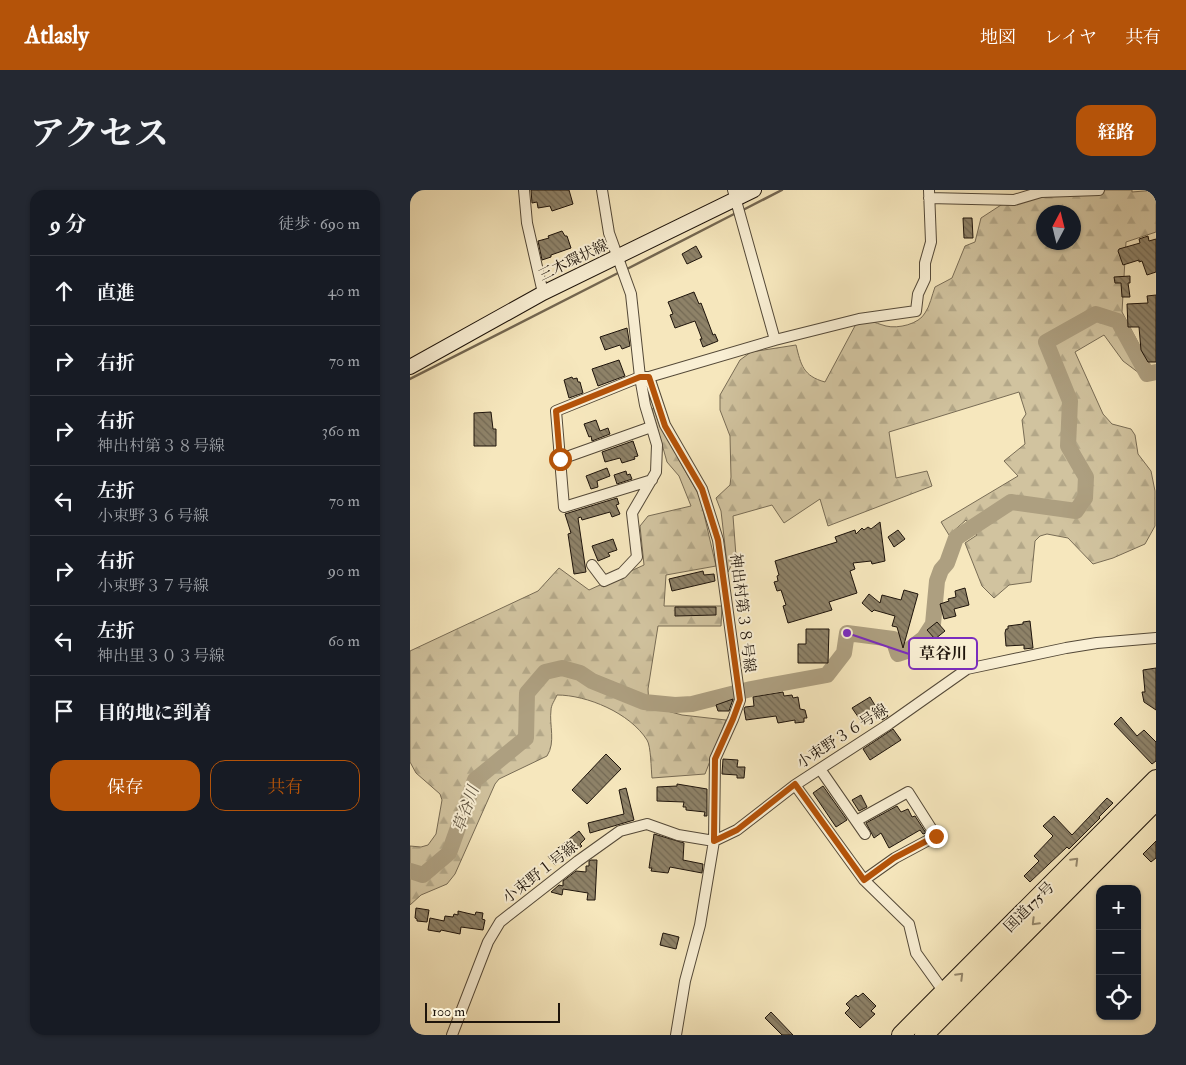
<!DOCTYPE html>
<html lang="ja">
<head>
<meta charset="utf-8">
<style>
  body { margin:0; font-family:"IM FELL Double Pica","Noto Serif JP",serif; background:#242831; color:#f1f3f6 }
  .controls { position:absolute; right:15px; bottom:15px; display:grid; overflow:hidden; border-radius:10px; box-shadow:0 1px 4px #0004 }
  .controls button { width:45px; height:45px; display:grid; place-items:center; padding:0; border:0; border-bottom:1px solid #363941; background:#171b24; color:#f1f3f6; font:25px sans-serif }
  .compass { position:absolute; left:626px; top:15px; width:45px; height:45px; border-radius:50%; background:#171b24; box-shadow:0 1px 4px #0004; rotate:7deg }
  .scale { position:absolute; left:15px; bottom:12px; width:135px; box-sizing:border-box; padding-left:5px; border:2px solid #1e140b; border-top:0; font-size:14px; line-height:18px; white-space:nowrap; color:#1e140b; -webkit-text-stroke:4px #f9efd4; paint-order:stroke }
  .stop { position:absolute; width:15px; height:15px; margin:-11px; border:4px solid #b45309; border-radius:50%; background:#fff }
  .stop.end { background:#b45309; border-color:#fff; box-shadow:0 1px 5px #0008 }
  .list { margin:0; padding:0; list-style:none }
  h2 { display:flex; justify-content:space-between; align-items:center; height:65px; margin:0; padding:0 20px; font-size:21px }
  h2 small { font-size:16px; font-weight:400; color:#9ea1a6 }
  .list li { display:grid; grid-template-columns:32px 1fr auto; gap:15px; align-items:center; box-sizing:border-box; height:70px; padding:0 20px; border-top:1px solid #363941 }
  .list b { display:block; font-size:19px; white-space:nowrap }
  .list p { margin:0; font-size:16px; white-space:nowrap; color:#9ea1a6 }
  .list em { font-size:16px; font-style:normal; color:#9ea1a6 }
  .actions { display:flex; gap:10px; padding:15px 20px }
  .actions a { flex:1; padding:11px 0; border:1px solid #b45309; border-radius:15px; text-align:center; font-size:18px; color:#b45309 }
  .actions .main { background:#b45309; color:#fff }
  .icon { flex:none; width:28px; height:28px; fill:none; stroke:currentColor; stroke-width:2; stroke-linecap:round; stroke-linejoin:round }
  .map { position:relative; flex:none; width:746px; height:845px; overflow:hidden; border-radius:15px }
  header { display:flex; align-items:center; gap:30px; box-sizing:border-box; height:70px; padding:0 25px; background:#b45309; color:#fff }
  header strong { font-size:24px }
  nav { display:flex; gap:28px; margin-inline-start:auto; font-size:18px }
  .intro { display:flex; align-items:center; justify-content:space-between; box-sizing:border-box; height:120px; padding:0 30px }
  h1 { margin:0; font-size:35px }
  .button { padding:12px 22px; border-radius:15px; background:#b45309; color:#fff; font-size:18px; font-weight:700 }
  main { display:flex; gap:30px; padding:0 30px }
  aside { flex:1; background:#171b24; border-radius:15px; box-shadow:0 1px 4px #0004 }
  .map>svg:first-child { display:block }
  .forest { fill:url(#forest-firs); stroke:#786c55; fill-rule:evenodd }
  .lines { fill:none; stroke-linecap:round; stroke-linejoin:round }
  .stream { stroke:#746751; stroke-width:2.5 }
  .river { stroke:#ad9f80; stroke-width:16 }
  .building { fill:url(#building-back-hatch); stroke:#1e140b }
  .street-casing { stroke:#544938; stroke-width:12 }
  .secondary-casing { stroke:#1e140b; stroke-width:16 }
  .highway-casing { stroke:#1e140b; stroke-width:20 }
  .street { stroke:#f9efd4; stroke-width:10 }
  .secondary { stroke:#f9efd4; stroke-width:14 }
  .highway { stroke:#f6e7bd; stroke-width:18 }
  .oneway { stroke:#95886d }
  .route { stroke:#b45309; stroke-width:6 }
  .labels { text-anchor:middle; stroke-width:4; stroke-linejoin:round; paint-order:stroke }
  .street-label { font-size:15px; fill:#1e140b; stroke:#f9efd4 }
  .water-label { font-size:16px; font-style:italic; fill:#5e5340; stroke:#f9efd4 }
  .leader { fill:none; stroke:#7b2cbf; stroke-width:2 }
  .callout-dot { fill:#7b2cbf; stroke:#f9efd4; stroke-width:2 }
  .callout { fill:#f9efd4; stroke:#7b2cbf; stroke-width:2 }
  .callout-label { font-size:16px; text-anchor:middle; font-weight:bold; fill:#1e140b }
</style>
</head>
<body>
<header>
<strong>Atlasly</strong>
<nav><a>地図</a><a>レイヤ</a><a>共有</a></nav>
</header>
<div class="intro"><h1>アクセス</h1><a class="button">経路</a></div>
<main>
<aside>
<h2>9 分<small>徒歩 · 690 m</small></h2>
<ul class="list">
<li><svg class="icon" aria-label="ahead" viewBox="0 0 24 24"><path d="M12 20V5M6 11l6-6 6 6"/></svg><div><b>直進</b></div><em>40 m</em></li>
<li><svg class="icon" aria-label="right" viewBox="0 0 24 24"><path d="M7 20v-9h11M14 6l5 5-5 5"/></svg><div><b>右折</b></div><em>70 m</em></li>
<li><svg class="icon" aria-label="right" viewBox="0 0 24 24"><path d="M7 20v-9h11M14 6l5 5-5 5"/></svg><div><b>右折</b><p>神出村第３８号線</p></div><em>360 m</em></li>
<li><svg class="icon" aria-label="left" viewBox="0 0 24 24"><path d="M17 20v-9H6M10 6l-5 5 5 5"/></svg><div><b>左折</b><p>小束野３６号線</p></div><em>70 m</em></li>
<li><svg class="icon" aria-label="right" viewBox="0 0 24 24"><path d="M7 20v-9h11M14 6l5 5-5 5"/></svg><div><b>右折</b><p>小束野３７号線</p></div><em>90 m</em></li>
<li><svg class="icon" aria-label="left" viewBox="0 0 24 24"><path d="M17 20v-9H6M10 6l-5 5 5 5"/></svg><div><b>左折</b><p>神出里３０３号線</p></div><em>60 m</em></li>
<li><svg class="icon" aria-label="arrive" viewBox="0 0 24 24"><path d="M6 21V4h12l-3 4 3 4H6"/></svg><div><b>目的地に到着</b></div></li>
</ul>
<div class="actions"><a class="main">保存</a><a>共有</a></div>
</aside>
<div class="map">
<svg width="746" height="845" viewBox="0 0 746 845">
  <defs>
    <pattern id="forest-firs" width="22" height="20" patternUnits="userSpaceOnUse" patternTransform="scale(1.25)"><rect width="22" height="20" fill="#d1c39f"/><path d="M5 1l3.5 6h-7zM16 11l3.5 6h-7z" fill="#b3a788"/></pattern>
    <pattern id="building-back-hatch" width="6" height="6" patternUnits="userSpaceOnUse" patternTransform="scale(1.25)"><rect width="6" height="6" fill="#8e8268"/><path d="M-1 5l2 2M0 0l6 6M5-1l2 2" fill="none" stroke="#736954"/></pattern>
  </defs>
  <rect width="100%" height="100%" fill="#f6e7bd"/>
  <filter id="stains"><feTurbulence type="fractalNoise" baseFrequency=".004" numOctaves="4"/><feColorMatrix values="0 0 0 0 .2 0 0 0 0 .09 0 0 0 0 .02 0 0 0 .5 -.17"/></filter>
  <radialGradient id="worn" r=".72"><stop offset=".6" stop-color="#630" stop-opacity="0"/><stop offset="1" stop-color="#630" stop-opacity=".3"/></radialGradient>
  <path class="forest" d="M695,0h27v2l24,-2v42l-30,10 -4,70 34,65 -9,2 -24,-18 -19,-26 -29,17 28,62 9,10 19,5 4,6 3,19 13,17 4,20v35l-10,18 -32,14 -20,6 -25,-26 -21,-4 -7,2 -5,5 -4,41 -22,3 -15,13 -12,-12 -17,-43 12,-8 -11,-15 -17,15 -8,-13 77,-46 -14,-15 21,-17 -3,-24 4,-6 -7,-22 -130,40 7,46 31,-7 5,15 -104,40 -8,-27 -36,24 -12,-18 -39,11 3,40 -8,16 -7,-61 -5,-13 14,-13 1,-8 -1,-41 -10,-26v-15l20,-35 11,-8 45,-7c5,20 7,31 29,37l31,-58c17,-5 15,-2 30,2 12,3 33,-2 39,-13 5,-7 7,-18 10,-26l17,-9 13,-32 10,-4 6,-24 20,-13 42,-11zM634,22h30v30h-30z
    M246,217l23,53 21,37 16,69 -50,9 -2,31h58l-1,20h-63l-10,63 1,17 33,9 44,5 -21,54 -53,4c-1,-9 -1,-32 -5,-38 -17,-27 -60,-45 -90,-45 -2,5 -6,10 -6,15 -2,15 5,32 -4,46l-48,23 -4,5 -40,90 -8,10 -26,11 -11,10v-59l11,1 7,-2 8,-11 6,-34 -2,-6 -24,-21 -6,-11v-111l128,-60 21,-23 30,22 55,-25 -4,-39 8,-10 43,-10 -12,-30 -12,-14 -15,-53z"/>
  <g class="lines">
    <path class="stream" d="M331,21l41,-21
      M215,80l111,-57
      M0,189l210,-107"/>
    <path class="river" d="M0,681l13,4 26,-22 26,-73 51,-42 1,-45 18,-21 17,-4 18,5 12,8 52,21 31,3 17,-1 59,-15 76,-14 17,-22 3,-20 46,6 5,15 9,-3 17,-13 9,-14 4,-43 4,-11 6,-7 9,-25 55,-36 65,9 9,-13 1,-21 -18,-31 2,-45 -24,-59 50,-28 22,7 29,53 9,-2"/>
  </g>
  <path class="building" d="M121,0h38l4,14 -21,7 -2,-5 -12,2 -1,-6 -5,1z
    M553,28h9l1,20h-9z
    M152,41l3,5h2l4,12 -20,7v2l-9,3 -4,-19 11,-3 -1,-2z
    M738,46l1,5 7,-2v33l-9,3 -5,-14 -3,1v-2l-16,5 -5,-14 1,-2 21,-6 -1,-4z
    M286,56l6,11 -15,7 -5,-10z
    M720,86v7h-2l2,14h-8l-1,-14h-6l-1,-6z
    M284,102l5,12 2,-1 12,32 2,-1 3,7 -15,6 -3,-8h2l-7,-18 -20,7 -5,-13 3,-1 -5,-12z
    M746,105v67h-8l-7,-12 -2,-23h-11l-1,-23 21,-1 -1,-7z
    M217,138l3,18 -8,3 -2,-4 -15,5 -5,-13z
    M209,170l6,16 -27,10 -6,-17z
    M162,187l1,2 4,-1 1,4h2l3,11 -14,5 -5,-18z
    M81,222l2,17h3v17h-22v-33z
    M186,230l4,11 8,-3 2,6 -18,7 -1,-5 -2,1 -5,-13z
    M223,251l5,15 -4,1 1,2 -13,4 -2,-5 -15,4 -3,-10z
    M197,278l3,8 -13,5 1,6 -7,2 -5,-13z
    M216,281l1,4 3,-1 2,5 -15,5 -3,-9z
    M207,308l2,6 -3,1 4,9 -8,3 -2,-5 -28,8 -1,-3 -3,1 8,54 -12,2 -6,-40 3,-1 -6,-19z
    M470,332l5,39 -13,3 -1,-3 -18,2 2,6 -5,2 7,22 -28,9 3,8 -44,13 -5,-17 3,-1 -5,-15 -4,1 -3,-9 4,-1 -1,-5 2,-1 -4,-14 62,-19 -2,-5 20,-7 1,4 6,-6 2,2 4,-3 3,2z
    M488,340l7,9 -11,8 -6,-10z
    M203,349l4,11 -9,3 2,3 -12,5 -6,-15z
    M293,381l1,4 10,-1 1,7 -43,10 -3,-12z
    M555,398l4,17 -15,4 2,7 -12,3 -4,-15 9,-3 -1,-2 8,-2 -1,-6z
    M494,400l14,4 -15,54 -6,-21 -5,-1 3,-10 -21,-6 -2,2 -10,-9 7,-9 11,9 2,-8 19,5z
    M265,417h41v8l-41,1z
    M620,431l3,27 -9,1v-4l-18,1 -1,-13 1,-4h2v-3l15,-2v-2z
    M527,432l8,9 -10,8 -8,-9z
    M396,439h23l-1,34h-30v-19h8z
    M746,478v42l-12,-8 -2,-10h3l-2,-22z
    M373,502l1,4 8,-1 1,3 5,-1 2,12 5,1 2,8h-3v4l-9,1v-3l-17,3 -2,-7 -30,4 -2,-11 1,-2 9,-1 -1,-9z
    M460,507l6,10 4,-2 8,11 -6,4 -5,-5 -14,9 -11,-16z
    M323,509l-4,12h-11l-2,-6z
    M711,527l16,19 7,-6 12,12v19l-4,3 -38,-40z
    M483,539l8,11 -31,20 -7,-11z
    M196,564l15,15 -34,35 -15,-14z
    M313,569l15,1 -1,7h8l-1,11h-7v-3l-15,-1z
    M267,594l30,5v27h-3l1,-4 -19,-2v-3h-3l1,-5 -27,-1v-14l20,-1z
    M413,596l24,34 -11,7 -23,-34z
    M216,598l8,32 -44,13 -2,-10 36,-9 -5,-24z
    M451,605l6,12 -8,4 -7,-11z
    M697,608l6,5 -14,14 1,1 -31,31 -2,-2 -37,35 -6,-6 15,-15 -5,-5 19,-20 -10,-10 11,-10 18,19z
    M487,616l4,6 7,-3 4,8 3,-1 11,17 -3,1 -3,-4 -31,18 -8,-15 -7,5 -8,-15z
    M169,641l6,8 -5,5 2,2 -27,19 -7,-9z
    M244,644l30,9 -1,17 20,4 -1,9 -32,-6 -2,6 -17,-2 1,-3h-3z
    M746,651v17l-5,4 -8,-8z
    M181,670h6l-2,40h-8l1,-7 -25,-4 -1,6 -11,-3 8,-7 4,1v-5l13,-10 10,1v-6h3v-5z
    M6,718l13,2 -2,12 -10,-1v-2l-2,-1z
    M48,721l17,4 1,-3 7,1 -1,6 3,1 -2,10 -22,-3 -1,7 -19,-4 -1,2 -12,-2 2,-12 14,3 1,-5 8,1 1,-3 4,1z
    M253,743l16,4 -3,12 -16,-4z
    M453,803l13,13 -5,5 4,3 -15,14 -15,-15 5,-5 -4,-4 10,-9 2,2z
    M361,822l22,23h-11l-17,-17z"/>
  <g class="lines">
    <g class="street-casing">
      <path id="street" d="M114,0l3,33 16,70
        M323,0l42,150
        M519,8l85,2 27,-8 58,-2
        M239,187l126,-37 84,-21 57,-8 2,-17 7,-15v-16l6,-21 -2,-52
        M151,269l90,-32
        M182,375l12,16 18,-8 15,-16 -5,-44 24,-41 1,-27 -12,-40 -5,-28 -9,-83 -22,-61 -7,-43
        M410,579l45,65
        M385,595l69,95 45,44 7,29 28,39
        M446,631l52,-29 28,44 -41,22 -31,22
        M42,845l36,-93 12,-20 78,-61 42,-30 27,-7 31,11 36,6 1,-82 18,-40 7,-19 -22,-160 -16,-51 -37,-64 -16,-48h-9l-84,34 8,96 88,-27
        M266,845l9,-54 15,-56 14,-84 23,-11 58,-45 94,-61 78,-55 99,-21 31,-5 59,-5"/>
    </g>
    <g class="secondary-casing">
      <path id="secondary" d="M0,177l133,-74 211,-103"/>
    </g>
    <g class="highway-casing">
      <path id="highway" d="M491,845l255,-256
        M514,845l232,-234"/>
    </g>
    <use href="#street" class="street"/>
    <use href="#secondary" class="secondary"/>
    <use href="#highway" class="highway"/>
  </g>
  <defs><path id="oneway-chevron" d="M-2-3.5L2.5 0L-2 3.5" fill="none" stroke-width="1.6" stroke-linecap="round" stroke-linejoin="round" transform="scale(1.25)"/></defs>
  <g class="oneway">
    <use href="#oneway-chevron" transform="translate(665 671) rotate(-45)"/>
    <use href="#oneway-chevron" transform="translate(625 732) rotate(135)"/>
    <use href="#oneway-chevron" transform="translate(550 786) rotate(-45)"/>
  </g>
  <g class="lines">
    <path class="route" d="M150,269l-4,-48 84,-34h9l16,49 37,63 16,51 22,160 -7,19 -18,40 -1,82 23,-11 58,-46 69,96 30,-22 42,-22"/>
  </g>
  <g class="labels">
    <g class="street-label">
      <text transform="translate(163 70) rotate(-26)" y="5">三木環状線</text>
      <text transform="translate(333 423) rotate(83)" y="5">神出村第３８号線</text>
      <text transform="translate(432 546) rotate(-33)" y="5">小束野３６号線</text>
      <text transform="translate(130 682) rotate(-38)" y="5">小束野１号線</text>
      <text transform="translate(619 717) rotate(-45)" y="5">国道175号</text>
    </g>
    <g class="water-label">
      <text transform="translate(55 619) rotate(-70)" y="6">草谷川</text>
    </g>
  </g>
  <path class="leader" d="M437 443L499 464"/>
  <circle class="callout-dot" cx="437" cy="443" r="5"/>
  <rect class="callout" x="499" y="448" width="68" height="31" rx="5"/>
  <g class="callout-label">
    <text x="533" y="469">草谷川</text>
  </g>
  <rect width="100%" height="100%" filter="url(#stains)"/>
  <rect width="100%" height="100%" fill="url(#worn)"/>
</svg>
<div class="controls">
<button>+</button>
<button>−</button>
<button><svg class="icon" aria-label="locate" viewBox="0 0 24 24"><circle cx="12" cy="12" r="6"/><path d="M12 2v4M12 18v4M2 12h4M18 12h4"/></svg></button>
</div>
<svg class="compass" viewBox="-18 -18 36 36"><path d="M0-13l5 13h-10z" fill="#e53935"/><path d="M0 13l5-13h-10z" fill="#9ea1a6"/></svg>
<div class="scale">100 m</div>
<div class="stop" style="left:150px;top:269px"></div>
<div class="stop end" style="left:526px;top:646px"></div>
</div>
</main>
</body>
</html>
